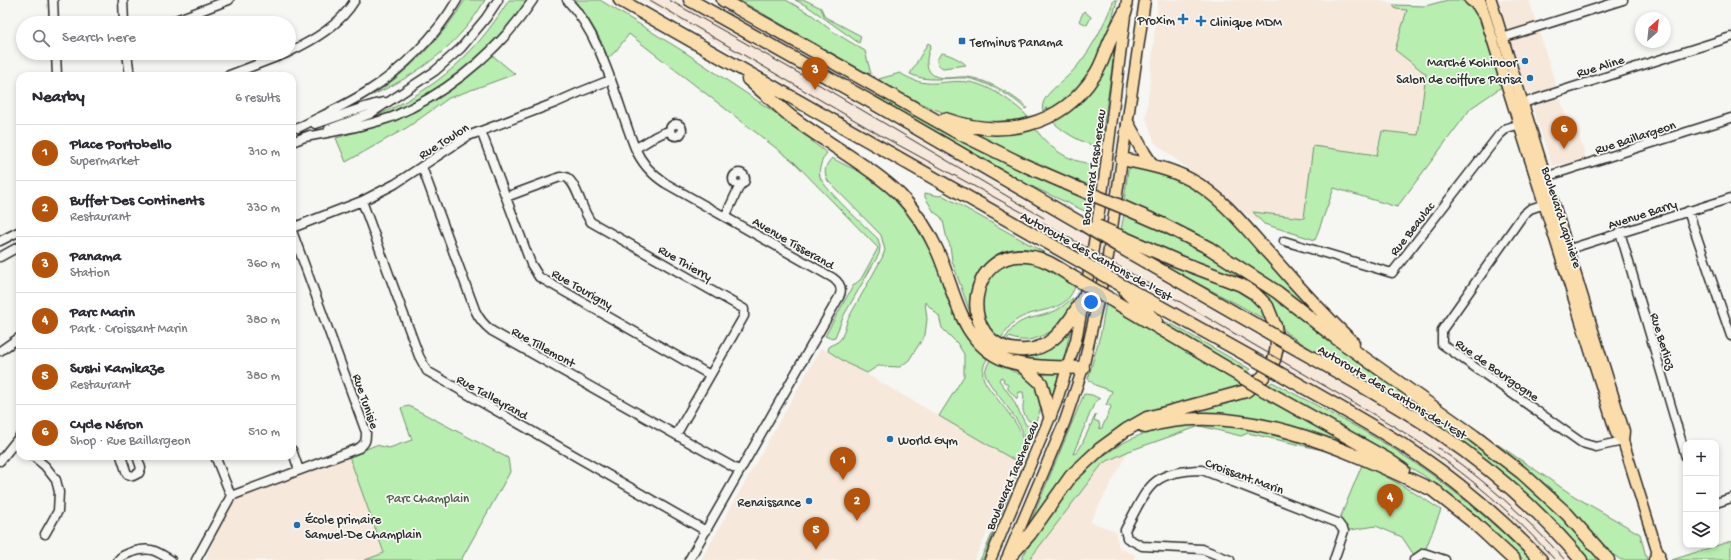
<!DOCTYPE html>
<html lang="en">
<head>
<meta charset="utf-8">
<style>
  body { margin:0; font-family:"Gochi Hand",sans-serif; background:#f7f7f7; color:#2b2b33 }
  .controls { position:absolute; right:12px; bottom:12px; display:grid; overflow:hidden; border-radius:8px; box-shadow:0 2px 6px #0003 }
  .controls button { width:36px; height:36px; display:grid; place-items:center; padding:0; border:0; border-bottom:1px solid #e1e1e2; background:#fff; color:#2b2b33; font:20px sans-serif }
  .compass { position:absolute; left:1635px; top:12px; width:36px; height:36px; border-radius:50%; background:#fff; box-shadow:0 2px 6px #0003; rotate:27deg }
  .you { position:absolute; left:1091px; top:302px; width:14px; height:14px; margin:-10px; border:3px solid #fff; border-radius:50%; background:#1a73e8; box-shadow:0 0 0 6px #1a73e833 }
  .badge { display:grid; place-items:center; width:26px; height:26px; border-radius:50%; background:#b45309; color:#fff; font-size:13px; font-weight:700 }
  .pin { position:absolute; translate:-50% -33px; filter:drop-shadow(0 1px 2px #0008) }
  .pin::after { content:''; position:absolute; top:21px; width:14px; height:12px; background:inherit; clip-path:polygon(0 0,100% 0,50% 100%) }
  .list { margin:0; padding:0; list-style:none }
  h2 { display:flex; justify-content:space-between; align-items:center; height:52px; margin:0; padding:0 16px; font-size:17px }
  h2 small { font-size:13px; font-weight:400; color:#7c7c81 }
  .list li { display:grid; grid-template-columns:26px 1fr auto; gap:12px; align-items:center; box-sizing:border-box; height:56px; padding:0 16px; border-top:1px solid #e1e1e2 }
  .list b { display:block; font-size:15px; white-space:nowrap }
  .list p { margin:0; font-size:13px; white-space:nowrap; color:#7c7c81 }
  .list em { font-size:13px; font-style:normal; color:#7c7c81 }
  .icon { flex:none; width:22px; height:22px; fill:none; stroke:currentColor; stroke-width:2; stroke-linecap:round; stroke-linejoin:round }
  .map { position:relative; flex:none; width:1731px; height:560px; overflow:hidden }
  .search { position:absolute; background:#fff; box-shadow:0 2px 6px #0003; left:16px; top:16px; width:280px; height:44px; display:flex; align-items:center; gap:10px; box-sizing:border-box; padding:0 14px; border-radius:22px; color:#7c7c81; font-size:15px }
  .panel { position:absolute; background:#fff; box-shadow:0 2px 6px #0003; left:16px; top:72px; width:280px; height:388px; border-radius:12px }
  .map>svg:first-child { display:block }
  .built { fill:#f6e8db }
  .green { fill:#b8eeb0; stroke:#728c6e; fill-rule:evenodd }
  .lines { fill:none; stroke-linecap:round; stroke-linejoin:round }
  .minor-casing { stroke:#2b2b2b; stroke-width:11 }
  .major-casing { stroke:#2b2b2b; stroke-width:13 }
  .highway-casing { stroke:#2b2b2b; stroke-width:15 }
  .minor { stroke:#f6f6f2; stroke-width:8 }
  .major { stroke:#faddab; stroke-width:10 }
  .highway { stroke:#faddab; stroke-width:12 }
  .tram { stroke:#2b2b2b; stroke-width:1 }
  .highway-bridge-casing { stroke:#2b2b2b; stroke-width:15; stroke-linecap:butt }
  .highway-bridge { stroke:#faddab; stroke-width:12 }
  .poi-dot { fill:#1f6fb2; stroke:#f6f6f2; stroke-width:1.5 }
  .labels { text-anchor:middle; stroke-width:3.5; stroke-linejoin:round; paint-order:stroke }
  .poi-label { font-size:13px; fill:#2b2b2b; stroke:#f6f6f2; text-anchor:end }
  .street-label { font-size:13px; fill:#2b2b2b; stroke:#f6f6f2 }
  .park-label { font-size:13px; fill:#4e5c4c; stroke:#f6f6f2 }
</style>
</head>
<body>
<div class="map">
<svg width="1731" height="560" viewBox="0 0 1731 560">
  <rect width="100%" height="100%" fill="#f6f6f2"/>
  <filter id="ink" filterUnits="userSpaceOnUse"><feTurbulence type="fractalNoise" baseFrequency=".025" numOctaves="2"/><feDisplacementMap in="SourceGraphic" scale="8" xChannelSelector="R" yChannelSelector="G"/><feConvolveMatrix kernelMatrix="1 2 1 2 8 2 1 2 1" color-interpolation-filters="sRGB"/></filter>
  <g filter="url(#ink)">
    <path class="built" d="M642,0h35l466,269 122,71v3l21,12v-3l107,61 45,28 46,34 38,34 49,51h-22l-50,-50 -54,-43 -58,-39 -107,-61 1,-3 -21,-12 -1,3 -122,-71 -226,-127z
      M1158,0h221l25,6h22l22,-6h11l3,1 15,12 26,73 -32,22 -74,99 -63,-20 -30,32 -49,2 -100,-78 -9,-25z
      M1498,0h31l38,120 7,-1 12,40 -34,7 -19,-58 7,-4 -4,-11 -9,-1z
      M821,348l118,68 83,43 -48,101h-273z
      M1128,451l-38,71 25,9 4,17 16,7 -2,5h-104l74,-97z
      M349,456l35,98 -15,6h-164l28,-64z"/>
    <path class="green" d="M465,0h20c-25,44 -66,74 -112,95 37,-25 69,-57 92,-95z
      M509,0h19c-37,58 -99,103 -165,122 67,-29 107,-60 146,-122z
      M574,0h26l86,53 127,85 -2,3 16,12c-5,6 -9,16 -7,24 4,12 47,51 58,62l2,8 -1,7 -35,61 -9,22 -5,1 -5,-2 28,-50 8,-7 17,-31 -84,-86 -165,-128 -14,18 -7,6c-8,-22 -19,-40 -34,-58z
      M739,0h47l26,15 20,16 33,20 6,23 -6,-2z
      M795,0h10l16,8 4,9 36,19 -2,7 -52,-37z
      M1114,0h3c-11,48 -24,82 -66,110l-1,-2 -3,1v-2l-4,4c-4,-14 17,-27 26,-36 21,-21 34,-48 45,-75z
      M1448,0h11l9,3 9,10 26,73 -32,22 -74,99 -63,-19 -19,52 -51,-16 -11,-12 51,6 9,-72 64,9 5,-24 36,4 8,-61 -31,-24 12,-40 -11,-1 -2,-2v-2l31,1z
      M1084,11l7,6 -4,8 -8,-4z
      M928,43l3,2c-3,8 -7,19 -1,27 8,10 26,4 36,5 18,1 48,18 61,31l-2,1c-10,-12 -44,-30 -60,-31 -19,-1 -37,5 -55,-4z
      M1113,50l1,3 -12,85 -2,6 -5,2c-17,-5 -32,-14 -44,-26z
      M941,53c6,0 22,8 25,12l-23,3c-4,-2 -6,-4 -6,-8z
      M492,55l23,19 -66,24 -41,29 -62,35 -10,-24 56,-17 45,-22z
      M900,73c29,18 39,6 68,9 20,2 47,21 60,35v3c-12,1 -25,4 -36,3 -40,-2 -75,-21 -109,-40l-4,-4z
      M878,94l213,105 -2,14 -60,-28 -153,-88z
      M1034,127c9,13 22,26 38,32 6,3 16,3 20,8 5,5 1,15 0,21l-56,-23 -66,-32 1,-3z
      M832,158c7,4 15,8 22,11 3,1 6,2 8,3 33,22 60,55 74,92 14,39 17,67 51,95 -3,5 -5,11 -4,18 6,21 61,60 31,83l-75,-44 25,-40v-22l-7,-11 -15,-15 -3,-12 -14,-14 2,17 -2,16 -16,25 -9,7 -22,-1 -11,7 -17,-8 -22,-14 1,-4 10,-6 3,-4 6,-18 34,-61 3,-8 -4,-15 -53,-54c-5,-9 -3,-16 4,-23z
      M1131,166l48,13 35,22 100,109 8,12 -117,-81 -61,-32 -20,-8 4,-31z
      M925,193l14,3 3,-1 135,76v5l-29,-18 -55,3 -19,59 -1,1 -21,-60 -2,-16 -3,-6 -4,-18 -2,-4 -7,-5 -9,-15z
      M1124,214l60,26 75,44 107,84 130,89 57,50 48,53h-12l-143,-130 -30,-19 -81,-46 -50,-33 -12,-26 -11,-13 -141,-63z
      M1153,255l81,32 27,18 10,18c-39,-23 -80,-42 -120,-65z
      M1035,262l41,22c-10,31 -35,22 -58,35 -8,5 -13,13 -18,21l-15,-15 -5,-23 10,-28 17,-11z
      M1073,298c-3,21 -25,45 -45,48 -8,0 -18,-3 -25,-4 17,-29 25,-20 52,-31 7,-3 12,-9 18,-13zM1048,333l2,1c-14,10 -28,11 -45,7l4,-4c14,6 26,3 39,-4z
      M1106,302l140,84 -127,43 -86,93 -2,-1 53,-127 8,1 8,4 -3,1 -3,4 -21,50 3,-1 4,-5 16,-34 -2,6 5,2 1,7 2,-1 9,-21 -1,-2h-4l6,-14 -17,-6 -7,-6 13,-47z
      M1164,321l9,4 77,44 -5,4 -62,-37 -20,-14z
      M1067,330l3,2 -7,30 -49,-5v-3z
      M990,360l37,18 8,5 7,19 -3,12 -3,7h-7c-11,-12 -3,-16 -6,-29h-4l-2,7 -9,-10v-4l-5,-4 1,-2 -3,-2 -2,3 13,18 14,27 8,4 -49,126 -3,5h-2c10,-19 48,-105 44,-123 -3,-20 -39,-52 -39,-65 1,-4 3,-8 5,-12z
      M1039,371l20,2 -7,25h-2l-13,-24z
      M1272,382c47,25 96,49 140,79 43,29 82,62 119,99h-7l-46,-43 -55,-42 -156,-89z
      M1256,391l99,56 -1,3 -11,-4 -157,-30v-4c23,-5 50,-7 70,-21z
      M409,406l99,52 2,14 -49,88h-96l19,-7 -35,-97 27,-11 13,3 23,-8 -11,-32z
      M1196,423c43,4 89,10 129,25 41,16 80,38 116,62l-17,43 -8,5 -14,-21 -26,-11 -32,5 -6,-8 24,-58 -31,-13 -83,-19 -7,3 -41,-10 -71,25 -26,12 -74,97h-8c26,-48 68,-107 122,-126 17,-6 35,-8 53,-11z
      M1497,444l77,52 66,38 7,26h-26l-9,-6 -37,-41 -26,-26 -53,-42z
      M1731,541v19h-59z"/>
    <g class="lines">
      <g class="minor-casing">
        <path id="minor" d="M53,0l1,23
          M123,0l1,23
          M567,0c36,38 49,100 68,148 7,16 16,26 30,35l168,95c7,5 10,11 6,19l-150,263
          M168,23l61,-23
          M1502,38l121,-38
          M289,52c25,-12 51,-27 66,-52
          M56,53l1,23
          M127,53l3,23
          M227,76l60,-23
          M1523,103l208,-66
          M670 130a6 6 0 1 1 12 0a6 6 0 1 1-12 0Z
          M315,124c23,-7 45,-17 69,-22
          M298,128c23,-12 48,-23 70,-37 34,-21 69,-56 89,-91
          M329,129l41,-15 65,-43 26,-23 25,-30 12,-18
          M481,131l50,133 8,13 171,98
          M305,137c29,-5 57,-10 84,-19 7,-2 15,-7 22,-10 48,-24 92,-63 122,-108
          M292,142l18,-7
          M635,148c11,-4 23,-16 35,-17
          M422,167l53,143c4,9 9,15 17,21l248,140
          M733 179a6 6 0 1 1 12 0a6 6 0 1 1-12 0Z
          M1545,177l186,-59
          M506,197l54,-20h6c12,7 15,33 25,45l153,87v7l-68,119
          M362,201l57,155 8,15 279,160
          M1550,202l-20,7 -7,6 -81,115v14l140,99 14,4 27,-6
          M1688,211l43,125
          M725,217l15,-32
          M292,228l70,-27 33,-17 73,-48 87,-33 25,-11 30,-12
          M1620,232l66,225
          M0,241l20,-10
          M1284,241l108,32 107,-138 8,-7 17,-5
          M1563,251l168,-53
          M0,257l20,-11
          M0,351l20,-14
          M292,450l7,20
          M33,456l12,10 11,14 3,12 -1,19 -13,23
          M121,456l6,18 6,2 6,-3 2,-5 -4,-12
          M215,456l16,40
          M0,461l20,-25
          M1716,503l15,-5
          M118,560c6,-7 24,-12 33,-10 7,1 14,7 20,10
          M196,560l35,-64 128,-48c7,-5 7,-8 7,-16l-74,-201
          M1230,560l-28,-11 -60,-3 -15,-8 -2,-8c23,-42 24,-59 77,-60l136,53 6,8 -10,29
          M1414,560l10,-7 21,7"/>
      </g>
      <g class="major-casing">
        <path id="major" d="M1470,0l7,5 5,8
          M1480,0l136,433 7,8
          M1491,0l133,431 -1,10 37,119
          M1008,556l57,-135 18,-53 25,-112 37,-256
          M990,560l66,-157 20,-63 15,-79 13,-80 23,-181"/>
      </g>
      <g class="highway-casing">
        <path id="highway" d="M620,0l460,261
          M690,0l183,103 211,122
          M723,0l230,130 71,35 67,29
          M748,79c14,12 27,24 41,36 14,11 30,21 45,31 22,15 47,30 66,49 15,16 28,35 37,55 18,39 22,92 68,110 20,8 55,7 78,8
          M945,119c56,20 115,9 149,-43 9,-12 11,-26 18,-39 4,-9 9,-18 14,-27
          M1128,124l16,29 8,12
          M1122,159c24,5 47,9 69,21 33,18 56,50 81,77 26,30 53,59 81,86
          M1125,208l39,17 45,23 68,44 59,46 138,98 48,37 45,41 41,46
          M1120,247l143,82
          M1076,279c-14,-8 -27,-19 -43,-22 -66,-14 -79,89 -14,93 13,1 25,-3 34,-11 13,-11 22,-27 31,-42
          M1114,281l140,78
          M1126,292l30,29
          M1110,299l132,78
          M1288,344c51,29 103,57 151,89 53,36 101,78 142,127
          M1020,364l21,19 9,33
          M1279,373c48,28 97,53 142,84 44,30 83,65 120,103
          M1264,390l123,69 16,11
          M1145,427c96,-29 206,25 292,65
          M1430,488l42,33 42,39
          M1007,560l23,-26 41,-58 29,-27 26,-19 21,-12 99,-27 17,-14 11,-17 3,-13 -2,-21 -8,-20 -13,-13 -13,-8 -66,-25 -53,-23
          M1655,560l3,-6"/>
      </g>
      <use href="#minor" class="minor"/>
      <use href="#major" class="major"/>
      <use href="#highway" class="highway"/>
      <path class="tram" d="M650,0l230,135 204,111 313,182c58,36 112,80 158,132
        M669,0l149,84 226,134
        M1438,448c47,32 89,70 127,112"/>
      <g class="highway-bridge-casing">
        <path id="highway-bridge" d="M1091,194l34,14
          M1084,225l36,22
          M1097,226l25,11
          M1080,261l34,20
          M1076,279l34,20
          M1263,329l25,15
          M1254,359l25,14
          M1242,377l22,13"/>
      </g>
      <use href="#highway-bridge" class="highway-bridge"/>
    </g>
  </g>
  <g class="poi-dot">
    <path d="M1181 13h4v4h4v4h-4v4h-4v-4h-4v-4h4z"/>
    <path d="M1199 15h4v4h4v4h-4v4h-4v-4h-4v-4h4z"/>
    <rect x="958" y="37" width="8" height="8" rx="2"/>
    <circle cx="1525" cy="61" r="4"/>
    <circle cx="1530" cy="78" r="4"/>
    <circle cx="890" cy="439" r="4"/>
    <circle cx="809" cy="501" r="4"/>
    <circle cx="297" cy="525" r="4"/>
  </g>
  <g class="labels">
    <g class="poi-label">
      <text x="1175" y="24">Proxim</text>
      <text x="1210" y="26" text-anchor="start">Clinique MDM</text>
      <text x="970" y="46" text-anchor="start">Terminus Panama</text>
      <text x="1517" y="66">Marché Kohinoor</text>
      <text x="1522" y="83">Salon de coiffure Parisa</text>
      <text x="898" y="444" text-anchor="start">World Gym</text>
      <text x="801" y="506">Renaissance</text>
      <text x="305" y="523" text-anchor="start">École primaire<tspan x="305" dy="15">Samuel-De Champlain</tspan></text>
    </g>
    <g class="street-label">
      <text transform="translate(1600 65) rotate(-17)" y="5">Rue Aline</text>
      <text transform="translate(1635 136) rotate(-18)" y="5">Rue Baillargeon</text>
      <text transform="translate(443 140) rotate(-32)" y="5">Rue Toulon</text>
      <text transform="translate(1092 167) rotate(-82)" y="5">Boulevard Taschereau</text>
      <text transform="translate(1642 213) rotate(-18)" y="5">Avenue Barry</text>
      <text transform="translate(1563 217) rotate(72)" y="5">Boulevard Lapinière</text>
      <text transform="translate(1411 228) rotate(-52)" y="5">Rue Beaulac</text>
      <text transform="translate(794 242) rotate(30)" y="5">Avenue Tisserand</text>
      <text transform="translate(1097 255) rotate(29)" y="5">Autoroute des Cantons-de-l'Est</text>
      <text transform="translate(686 262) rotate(30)" y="5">Rue Thierry</text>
      <text transform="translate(583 288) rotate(30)" y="5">Rue Tourigny</text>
      <text transform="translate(1664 341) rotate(73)" y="5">Rue Berlioz</text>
      <text transform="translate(544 346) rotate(29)" y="5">Rue Tillemont</text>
      <text transform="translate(1498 369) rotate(35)" y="5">Rue de Bourgogne</text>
      <text transform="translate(1393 391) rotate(31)" y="5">Autoroute des Cantons-de-l'Est</text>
      <text transform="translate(493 396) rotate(29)" y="5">Rue Talleyrand</text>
      <text transform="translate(367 401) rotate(71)" y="5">Rue Tunisie</text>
      <text transform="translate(1011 475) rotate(-67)" y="5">Boulevard Taschereau</text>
      <text transform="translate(1245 475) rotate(20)" y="5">Croissant Marin</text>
    </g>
    <g class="park-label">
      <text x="428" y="502">Parc Champlain</text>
    </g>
  </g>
</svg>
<div class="controls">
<button>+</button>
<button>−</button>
<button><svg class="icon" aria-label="layers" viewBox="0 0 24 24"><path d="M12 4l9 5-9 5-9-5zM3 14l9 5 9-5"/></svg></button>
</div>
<svg class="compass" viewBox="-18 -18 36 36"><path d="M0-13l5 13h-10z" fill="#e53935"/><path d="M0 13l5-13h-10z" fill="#7c7c81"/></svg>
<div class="you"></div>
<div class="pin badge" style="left:843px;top:480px">1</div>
<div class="pin badge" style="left:857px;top:521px">2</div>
<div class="pin badge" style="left:815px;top:90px">3</div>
<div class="pin badge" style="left:1390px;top:517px">4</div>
<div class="pin badge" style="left:816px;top:550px">5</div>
<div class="pin badge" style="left:1564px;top:149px">6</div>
<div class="search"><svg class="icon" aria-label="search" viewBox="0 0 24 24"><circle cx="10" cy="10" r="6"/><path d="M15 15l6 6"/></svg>Search here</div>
<section class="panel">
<h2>Nearby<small>6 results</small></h2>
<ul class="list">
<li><span class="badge">1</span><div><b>Place Portobello</b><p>Supermarket</p></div><em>310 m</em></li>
<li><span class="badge">2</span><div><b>Buffet Des Continents</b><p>Restaurant</p></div><em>330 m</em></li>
<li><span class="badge">3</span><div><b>Panama</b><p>Station</p></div><em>360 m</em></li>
<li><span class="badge">4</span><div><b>Parc Marin</b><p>Park · Croissant Marin</p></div><em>380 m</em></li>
<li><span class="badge">5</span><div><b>Sushi Kamikaze</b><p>Restaurant</p></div><em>380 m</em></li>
<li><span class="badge">6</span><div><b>Cycle Néron</b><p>Shop · Rue Baillargeon</p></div><em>510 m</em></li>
</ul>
</section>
</div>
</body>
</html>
